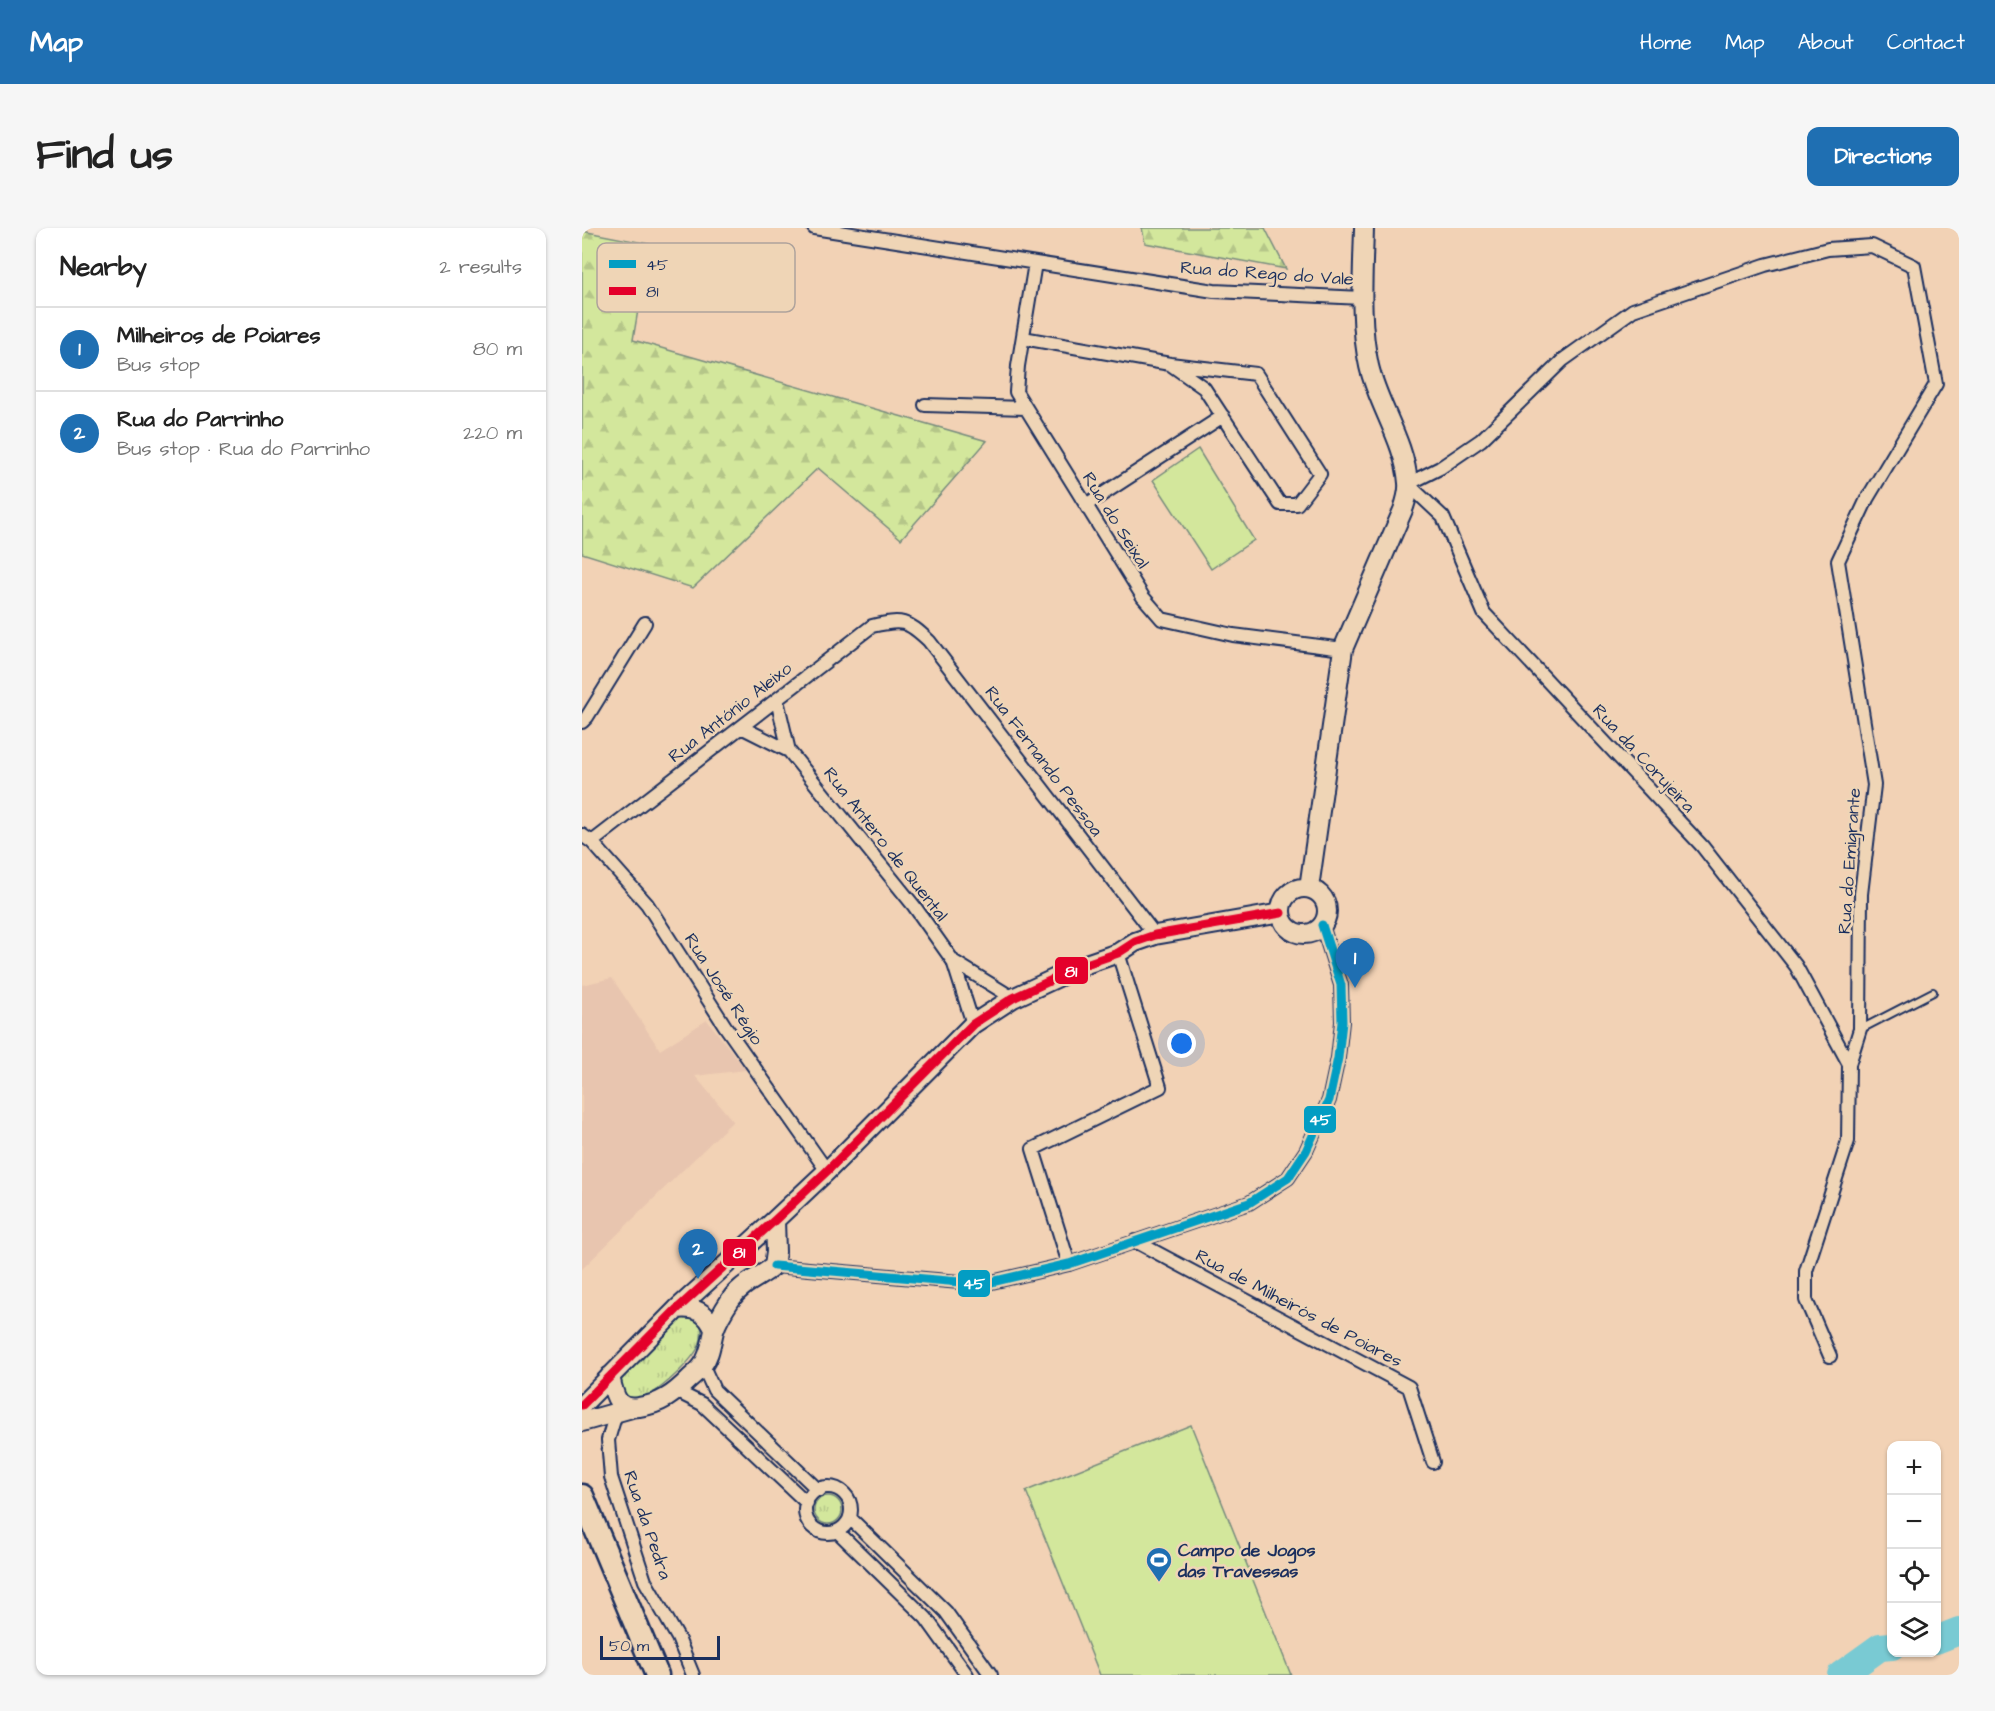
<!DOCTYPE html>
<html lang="en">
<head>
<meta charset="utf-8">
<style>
  body { margin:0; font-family:"Architects Daughter",sans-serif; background:#f6f6f6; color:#222 }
  .controls { position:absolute; right:18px; bottom:18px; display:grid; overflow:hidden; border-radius:12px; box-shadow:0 2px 4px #0004 }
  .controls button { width:54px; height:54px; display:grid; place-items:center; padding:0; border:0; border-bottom:2px solid #e0e0e0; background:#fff; color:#222; font:30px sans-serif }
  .scale { position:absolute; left:18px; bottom:15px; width:120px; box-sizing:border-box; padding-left:6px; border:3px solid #1b2f5e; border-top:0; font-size:16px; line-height:21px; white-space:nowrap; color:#1b2f5e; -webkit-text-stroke:4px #efd5b6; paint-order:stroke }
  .you { position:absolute; left:600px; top:816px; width:21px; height:21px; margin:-15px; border:4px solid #fff; border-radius:50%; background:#1a73e8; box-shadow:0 0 0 9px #1a73e833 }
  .badge { display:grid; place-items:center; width:39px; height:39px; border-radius:50%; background:#1f6fb2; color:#fff; font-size:20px; font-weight:700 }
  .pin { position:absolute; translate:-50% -50px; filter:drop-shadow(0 2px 3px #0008) }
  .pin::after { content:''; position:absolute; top:32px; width:21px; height:18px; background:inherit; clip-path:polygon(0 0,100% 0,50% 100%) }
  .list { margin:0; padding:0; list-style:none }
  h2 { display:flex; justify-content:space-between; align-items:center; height:78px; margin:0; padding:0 24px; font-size:26px }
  h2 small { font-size:20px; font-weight:400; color:#767676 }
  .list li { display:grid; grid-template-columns:39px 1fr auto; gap:18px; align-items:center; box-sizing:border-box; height:84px; padding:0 24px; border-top:2px solid #e0e0e0 }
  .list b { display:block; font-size:22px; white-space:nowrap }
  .list p { margin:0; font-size:20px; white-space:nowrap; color:#767676 }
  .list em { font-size:20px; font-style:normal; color:#767676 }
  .icon { flex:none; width:33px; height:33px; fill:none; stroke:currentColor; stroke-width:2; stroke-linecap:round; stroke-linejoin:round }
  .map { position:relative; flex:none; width:1377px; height:1447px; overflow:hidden; border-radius:12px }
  header { display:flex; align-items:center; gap:36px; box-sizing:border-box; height:84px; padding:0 30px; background:#1f6fb2; color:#fff }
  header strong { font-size:28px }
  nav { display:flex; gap:33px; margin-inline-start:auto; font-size:21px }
  .intro { display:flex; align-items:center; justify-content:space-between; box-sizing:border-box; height:144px; padding:0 36px }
  h1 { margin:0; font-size:42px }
  .button { padding:15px 27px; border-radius:12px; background:#1f6fb2; color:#fff; font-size:21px; font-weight:700 }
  main { display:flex; gap:36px; padding:0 36px }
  aside { flex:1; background:#fff; border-radius:12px; box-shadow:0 2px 4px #0004 }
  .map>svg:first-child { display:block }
  .built { fill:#e8c5af }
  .grass { fill:url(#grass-tufts); stroke:#778b7d; stroke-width:1.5 }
  .forest { fill:url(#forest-firs); stroke:#778b7d; stroke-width:1.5 }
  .garden { fill:#d3e79c; stroke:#778b7d; stroke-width:1.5 }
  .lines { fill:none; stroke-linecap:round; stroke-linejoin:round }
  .river { stroke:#79cad3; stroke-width:28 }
  .lane-casing { stroke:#1b2f5e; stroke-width:10 }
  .street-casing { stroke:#1b2f5e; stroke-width:16 }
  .secondary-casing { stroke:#1b2f5e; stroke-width:22 }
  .highway-casing { stroke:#1b2f5e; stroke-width:27 }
  .lane { stroke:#efd5b6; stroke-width:6 }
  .street { stroke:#efd5b6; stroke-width:12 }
  .secondary { stroke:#efd5b6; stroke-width:18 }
  .highway { stroke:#efd5b6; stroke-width:22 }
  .bus-1-casing { stroke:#efd5b6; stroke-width:14 }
  .bus-2-casing { stroke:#efd5b6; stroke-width:14 }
  .bus-1 { stroke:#039dc3; stroke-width:9 }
  .bus-2 { stroke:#e4002b; stroke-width:9 }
  .labels { text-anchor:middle; stroke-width:5; stroke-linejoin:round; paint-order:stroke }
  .street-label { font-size:18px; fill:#1b2f5e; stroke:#efd5b6 }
  .poi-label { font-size:18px; font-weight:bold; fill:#1b2f5e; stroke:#efd5b6; text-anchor:start }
  .key { fill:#efd5b6; stroke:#afa39c; stroke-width:1.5 }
  .key-label { font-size:16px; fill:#1b2f5e }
  .line-badge { stroke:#efd5b6; stroke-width:2 }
  .badge-label { font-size:16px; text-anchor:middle; font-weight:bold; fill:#fff }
</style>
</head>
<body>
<header>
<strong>Map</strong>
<nav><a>Home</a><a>Map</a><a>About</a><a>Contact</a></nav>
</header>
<div class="intro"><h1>Find us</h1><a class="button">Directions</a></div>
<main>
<aside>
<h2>Nearby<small>2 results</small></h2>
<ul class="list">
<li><span class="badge">1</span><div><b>Milheiros de Poiares</b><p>Bus stop</p></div><em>80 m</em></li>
<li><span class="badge">2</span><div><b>Rua do Parrinho</b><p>Bus stop · Rua do Parrinho</p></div><em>220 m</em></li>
</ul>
</aside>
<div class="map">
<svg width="1377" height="1447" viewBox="0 0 1377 1447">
  <defs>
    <pattern id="grass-tufts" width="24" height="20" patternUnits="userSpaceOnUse" patternTransform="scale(1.5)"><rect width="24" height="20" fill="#d3e79c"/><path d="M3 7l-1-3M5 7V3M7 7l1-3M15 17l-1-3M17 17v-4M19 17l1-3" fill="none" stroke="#b5c689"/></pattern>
    <pattern id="forest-firs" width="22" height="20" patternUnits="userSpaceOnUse" patternTransform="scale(1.5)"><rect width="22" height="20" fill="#d3e79c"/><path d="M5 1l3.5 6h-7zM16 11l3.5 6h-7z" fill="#b5c689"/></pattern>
  </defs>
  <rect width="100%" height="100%" fill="#f2d2b5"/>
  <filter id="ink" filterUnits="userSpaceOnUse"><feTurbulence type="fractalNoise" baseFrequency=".0167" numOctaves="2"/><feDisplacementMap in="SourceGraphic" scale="12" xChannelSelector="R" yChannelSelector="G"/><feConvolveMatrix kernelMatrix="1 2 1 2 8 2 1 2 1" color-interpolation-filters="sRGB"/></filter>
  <g filter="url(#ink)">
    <path class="built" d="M30,750l48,72 47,-30 39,50 -51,6 38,45 -151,148v-284z"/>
    <path class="grass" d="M112,1089l7,6c1,8 1,16 -2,23 -8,16 -48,56 -66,54 -9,-1 -11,-11 -14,-18l4,-9 56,-55z
      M232 1282a14 14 0 1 1 28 0a14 14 0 1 1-28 0Z"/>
    <path class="forest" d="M560,0h123l21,41 -141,-26z
      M0,3l67,13 -16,96 354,101 -86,98 -83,-71 -125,120 -111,-35z"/>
    <path class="garden" d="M616,221l56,91 -43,29 -58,-89z
      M609,1197l100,250h-191l-74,-184z"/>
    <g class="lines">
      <path class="river" d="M1354,1412l23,-9
        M1259,1447l39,-28 12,-1"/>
      <g class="lane-casing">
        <path id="lane" d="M1279,801l72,-37"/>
      </g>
      <g class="street-casing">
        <path id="street" d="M232,0l400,63 148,7
          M453,35l-17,103 -2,26 127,205 19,22 71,16 110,14
          M441,110l147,26 34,24 76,116h17l23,-30 -64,-100 -86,-10
          M343,177l101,3
          M504,277l137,-89
          M195,472l12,51
          M0,494l5,-5 58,-94
          M159,499l48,24 125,155 39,55 20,63
          M0,607l10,7 55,62 78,122 102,145
          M10,614l280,-216c30,-7 35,-6 57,15l226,294
          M371,733l60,37
          M553,1013l274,146 24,75
          M487,1036l-36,-115 127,-62 -42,-134
          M192,1038l209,18 86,-20 180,-61 39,-25 18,-27 23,-51 9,-42 4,-36 -1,-37 -19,-60
          M1248,1128l-24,-56v-29l42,-130 1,-77 11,-35 1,-135 13,-109 -36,-224 29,-62 69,-115 -22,-118 -42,-20 -44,3 -63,16 -132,45 -70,50 -82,80 -41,28 -32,16 35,33 41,96 218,233 94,120 53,98
          M121,1138l11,24 101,97 5,3
          M94,1163l26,13 105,99
          M34,1185l-8,27 3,37 34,104 33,57 15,37
          M223 1282a23 23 0 1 1 46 0a23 23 0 1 1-46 0Z
          M268,1290l96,94 45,63
          M255,1303l89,87 41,57"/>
      </g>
      <g class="secondary-casing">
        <path id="secondary" d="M727,660l34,-239 60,-139c3,-9 6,-18 5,-27 -3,-41 -30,-78 -39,-117 -10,-45 -6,-93 -5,-138
          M699 683a23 23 0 1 1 46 0a23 23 0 1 1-46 0Z
          M95,1081c19,-2 29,3 37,20
          M28,1148c4,18 6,35 29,31 22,-3 35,-13 50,-28 4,-4 10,-8 13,-13 8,-10 9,-23 12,-35 3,-10 11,-23 17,-32 11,-16 28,-21 43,-33l2,-14 -1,-32
          M0,1177l95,-96 98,-89 52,-49 146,-147 40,-26 73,-34 32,-11 17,-11 20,-7 126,-22
          M0,1194l50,-14"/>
      </g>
      <g class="highway-casing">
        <path id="highway" d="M0,1268l75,179"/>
      </g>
      <use href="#lane" class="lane"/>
      <use href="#street" class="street"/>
      <use href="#secondary" class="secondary"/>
      <use href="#highway" class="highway"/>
      <g class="bus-1-casing">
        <path id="bus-1" d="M192,1038l209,18 86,-20 180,-61 39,-25 18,-27 23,-51 9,-42 4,-36 -1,-37 -19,-60"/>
      </g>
      <g class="bus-2-casing">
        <path id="bus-2" d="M0,1177l95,-96 98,-89 52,-49 146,-147 40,-26 73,-34 32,-11 17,-11 20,-7 126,-22"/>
      </g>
      <use href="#bus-1" class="bus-1"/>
      <use href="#bus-2" class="bus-2"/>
    </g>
  </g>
  <defs>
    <g id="stadium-pin" transform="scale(1.35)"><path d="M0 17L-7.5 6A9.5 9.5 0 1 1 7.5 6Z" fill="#1f6fb2" stroke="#efd5b6"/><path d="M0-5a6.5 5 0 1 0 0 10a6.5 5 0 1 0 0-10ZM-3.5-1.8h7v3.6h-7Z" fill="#fff"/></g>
  </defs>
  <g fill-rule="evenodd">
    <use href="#stadium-pin" x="577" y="1332"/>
  </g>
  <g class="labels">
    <g class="street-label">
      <text transform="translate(685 45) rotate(4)" y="6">Rua do Rego do Vale</text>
      <text transform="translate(534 292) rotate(58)" y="6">Rua do Seixal</text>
      <text transform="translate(148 484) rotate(-38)" y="6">Rua António Aleixo</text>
      <text transform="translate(1062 530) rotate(47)" y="6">Rua da Corujeira</text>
      <text transform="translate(462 533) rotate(53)" y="6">Rua Fernando Pessoa</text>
      <text transform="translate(304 616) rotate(52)" y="6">Rua Antero de Quental</text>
      <text transform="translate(1267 633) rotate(-86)" y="6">Rua do Emigrante</text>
      <text transform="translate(142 761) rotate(57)" y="6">Rua José Régio</text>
      <text transform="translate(717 1080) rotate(28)" y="6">Rua de Milheirós de Poiares</text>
      <text transform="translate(66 1297) rotate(71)" y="6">Rua da Pedra</text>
    </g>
    <g class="poi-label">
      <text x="596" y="1328">Campo de Jogos<tspan x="596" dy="21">das Travessas</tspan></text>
    </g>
  </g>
  <rect x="15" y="15" width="198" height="69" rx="9" class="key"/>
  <rect x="27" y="32" width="27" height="8" fill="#039dc3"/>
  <rect x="27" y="59" width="27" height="8" fill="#e4002b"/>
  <g class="key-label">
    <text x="64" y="42">45</text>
    <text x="64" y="69">81</text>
  </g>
  <g class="line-badge">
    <rect x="472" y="728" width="35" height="29" rx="6" fill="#e4002b"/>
    <rect x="721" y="877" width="34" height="29" rx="6" fill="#039dc3"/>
    <rect x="140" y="1010" width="35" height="29" rx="6" fill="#e4002b"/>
    <rect x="375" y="1041" width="34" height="29" rx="6" fill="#039dc3"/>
  </g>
  <g class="badge-label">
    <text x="489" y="749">81</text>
    <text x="738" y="897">45</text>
    <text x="157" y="1030">81</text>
    <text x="392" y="1061">45</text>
  </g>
</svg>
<div class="controls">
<button>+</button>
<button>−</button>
<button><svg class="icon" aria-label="locate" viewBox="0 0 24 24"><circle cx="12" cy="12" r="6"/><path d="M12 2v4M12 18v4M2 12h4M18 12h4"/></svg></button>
<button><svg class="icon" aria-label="layers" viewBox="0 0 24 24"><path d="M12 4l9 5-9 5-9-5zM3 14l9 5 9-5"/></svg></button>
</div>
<div class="scale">50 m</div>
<div class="you"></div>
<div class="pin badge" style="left:773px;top:760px">1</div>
<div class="pin badge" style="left:116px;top:1051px">2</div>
</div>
</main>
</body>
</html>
